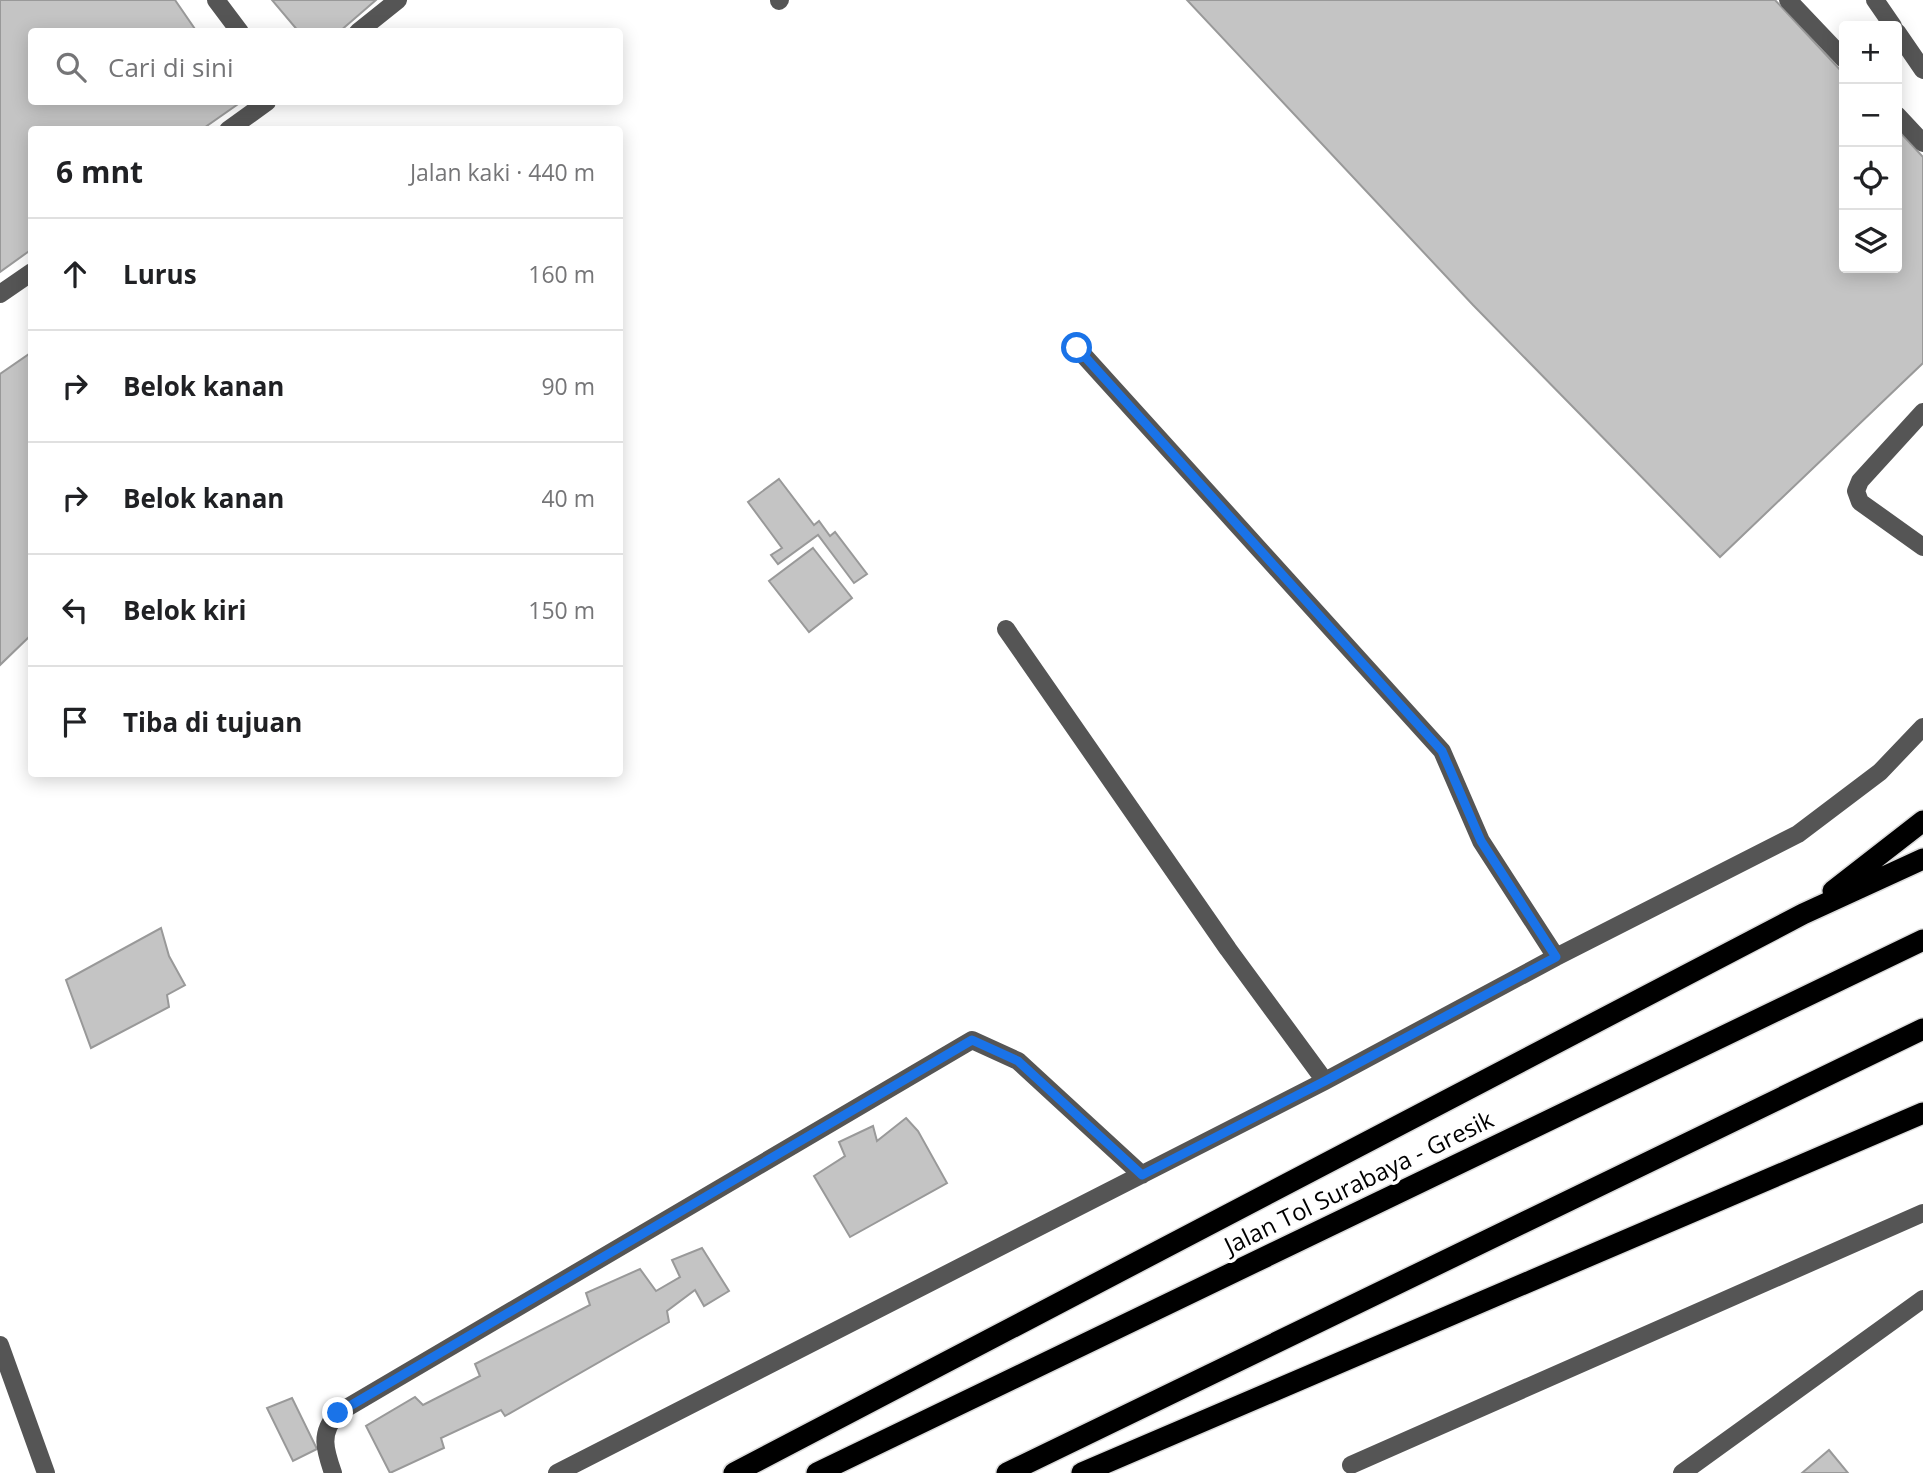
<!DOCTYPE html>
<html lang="id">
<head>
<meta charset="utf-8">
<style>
  body { margin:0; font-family:"Open Sans",sans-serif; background:#f2f2f2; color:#202124 }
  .controls { position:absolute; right:21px; top:21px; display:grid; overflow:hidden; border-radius:7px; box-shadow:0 4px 18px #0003 }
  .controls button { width:63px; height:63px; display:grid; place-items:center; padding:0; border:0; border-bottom:2px solid #e0e0e0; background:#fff; color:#202124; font:35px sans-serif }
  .stop { position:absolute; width:21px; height:21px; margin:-16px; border:5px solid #1a73e8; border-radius:50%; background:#fff }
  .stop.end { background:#1a73e8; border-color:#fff; box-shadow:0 2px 7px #0008 }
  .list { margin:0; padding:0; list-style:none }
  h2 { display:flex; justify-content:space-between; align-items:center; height:91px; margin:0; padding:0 28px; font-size:30px }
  h2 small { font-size:23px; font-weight:400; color:#757577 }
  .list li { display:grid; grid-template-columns:46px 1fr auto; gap:21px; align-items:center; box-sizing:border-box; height:112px; padding:0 28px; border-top:2px solid #e0e0e0 }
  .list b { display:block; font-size:26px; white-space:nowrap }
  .list em { font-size:23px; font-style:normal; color:#757577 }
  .icon { flex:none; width:38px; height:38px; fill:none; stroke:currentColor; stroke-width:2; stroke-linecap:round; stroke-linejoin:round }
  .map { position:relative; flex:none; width:1923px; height:1473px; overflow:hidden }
  .search { position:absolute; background:#fff; box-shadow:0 4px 18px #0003; left:28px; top:28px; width:595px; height:77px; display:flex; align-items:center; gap:18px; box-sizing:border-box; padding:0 24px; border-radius:7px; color:#757577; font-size:26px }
  .panel { position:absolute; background:#fff; box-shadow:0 4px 18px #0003; left:28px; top:126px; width:595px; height:651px; border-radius:7px }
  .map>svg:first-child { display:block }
  .building { fill:#c4c4c4; stroke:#999; stroke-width:2 }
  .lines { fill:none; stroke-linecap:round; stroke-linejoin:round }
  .highway-casing { stroke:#dbdbdb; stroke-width:24 }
  .minor { stroke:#555; stroke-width:18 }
  .highway { stroke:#000; stroke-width:21 }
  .route { stroke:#1a73e8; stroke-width:9 }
  .labels { text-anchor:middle; stroke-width:7; stroke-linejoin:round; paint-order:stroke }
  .street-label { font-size:24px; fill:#000; stroke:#fff }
</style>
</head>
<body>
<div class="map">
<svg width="1923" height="1473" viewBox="0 0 1923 1473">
  <rect width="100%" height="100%" fill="#fff"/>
  <path class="building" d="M0,0h175l22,32h-165v70h209l-40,28h-169v119l-32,23z
    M272,0h104l-37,32h-40z
    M1187,0h588l69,74v194h53v-139l26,28v206l-203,194 -247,-252z
    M32,352v282l-32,31v-291z
    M779,479l35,46 5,-4 11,15 5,-4 32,42 -13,9 -36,-48 -40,29 -7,-9 11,-7 -34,-46z
    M813,548l39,50 -43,34 -40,-51z
    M161,928l8,28 16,29 -18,10 2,12 -78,41 -25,-68z
    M906,1118l12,13 29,52 -97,54 -36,-61 31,-20 -6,-14 34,-16 4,15z
    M702,1248l27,43 -25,15 -9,-16 -28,21 2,11 -164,94 -4,-6 -60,28 3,10 -54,25 -24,-47 49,-29 8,8 57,-29 -5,-12 115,-59 -4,-12 54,-24 16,22 24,-14 -8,-17z
    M292,1398l25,51 -24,12 -26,-53z
    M1829,1450l19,23h-46z"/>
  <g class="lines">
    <g class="highway-casing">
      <path id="highway" d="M1833,891l90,-70
        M734,1473l1069,-559 120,-55
        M817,1473l1106,-533
        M1007,1473l916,-444
        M1082,1473l841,-360"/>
    </g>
    <path class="minor" d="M216,0l24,32
      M1788,0l56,59
      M1875,0l18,26
      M779,1l1,-1
      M358,32l40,-32
      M1897,32l26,38
      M1897,115l26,28
      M228,130l39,-28
      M0,294l32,-22
      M1077,348l365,403 39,90 75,116
      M1923,412l-63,69 -4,10 4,11 63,45
      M1006,629l222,320 97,132
      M0,1345l46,128
      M1351,1465l572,-252
      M333,1473c-8,-23 -14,-40 5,-60l634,-373 46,21 124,114
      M557,1473l768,-392 231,-124 242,-123 82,-62 43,-45
      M1682,1473l241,-174"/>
    <use href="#highway" class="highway"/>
  </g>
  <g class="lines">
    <path class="route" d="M338,1413l634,-373 46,21 124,114 183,-94 231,-124 -75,-116 -39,-90 -365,-403"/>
  </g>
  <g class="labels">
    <g class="street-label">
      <text transform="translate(1359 1183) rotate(-26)" y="8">Jalan Tol Surabaya - Gresik</text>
    </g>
  </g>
</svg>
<div class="controls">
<button>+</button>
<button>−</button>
<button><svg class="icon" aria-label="locate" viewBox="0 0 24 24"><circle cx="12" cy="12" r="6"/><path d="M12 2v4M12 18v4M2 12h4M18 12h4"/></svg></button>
<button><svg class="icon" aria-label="layers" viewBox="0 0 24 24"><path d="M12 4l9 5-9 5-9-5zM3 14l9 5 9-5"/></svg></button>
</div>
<div class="stop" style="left:1077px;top:348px"></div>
<div class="stop end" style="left:338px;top:1413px"></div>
<div class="search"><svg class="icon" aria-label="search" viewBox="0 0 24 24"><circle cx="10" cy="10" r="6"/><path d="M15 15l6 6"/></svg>Cari di sini</div>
<section class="panel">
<h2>6 mnt<small>Jalan kaki · 440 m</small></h2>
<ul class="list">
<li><svg class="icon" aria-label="ahead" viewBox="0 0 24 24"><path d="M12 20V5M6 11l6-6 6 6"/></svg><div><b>Lurus</b></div><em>160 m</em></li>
<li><svg class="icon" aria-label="right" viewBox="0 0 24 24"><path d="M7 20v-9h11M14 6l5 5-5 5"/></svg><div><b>Belok kanan</b></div><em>90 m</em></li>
<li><svg class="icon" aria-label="right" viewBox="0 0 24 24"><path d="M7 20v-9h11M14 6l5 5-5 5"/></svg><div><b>Belok kanan</b></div><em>40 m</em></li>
<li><svg class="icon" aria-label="left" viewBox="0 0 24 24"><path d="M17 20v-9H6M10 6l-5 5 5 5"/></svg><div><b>Belok kiri</b></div><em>150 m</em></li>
<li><svg class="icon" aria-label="arrive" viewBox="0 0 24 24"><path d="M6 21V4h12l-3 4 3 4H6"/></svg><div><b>Tiba di tujuan</b></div></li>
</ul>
</section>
</div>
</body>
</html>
